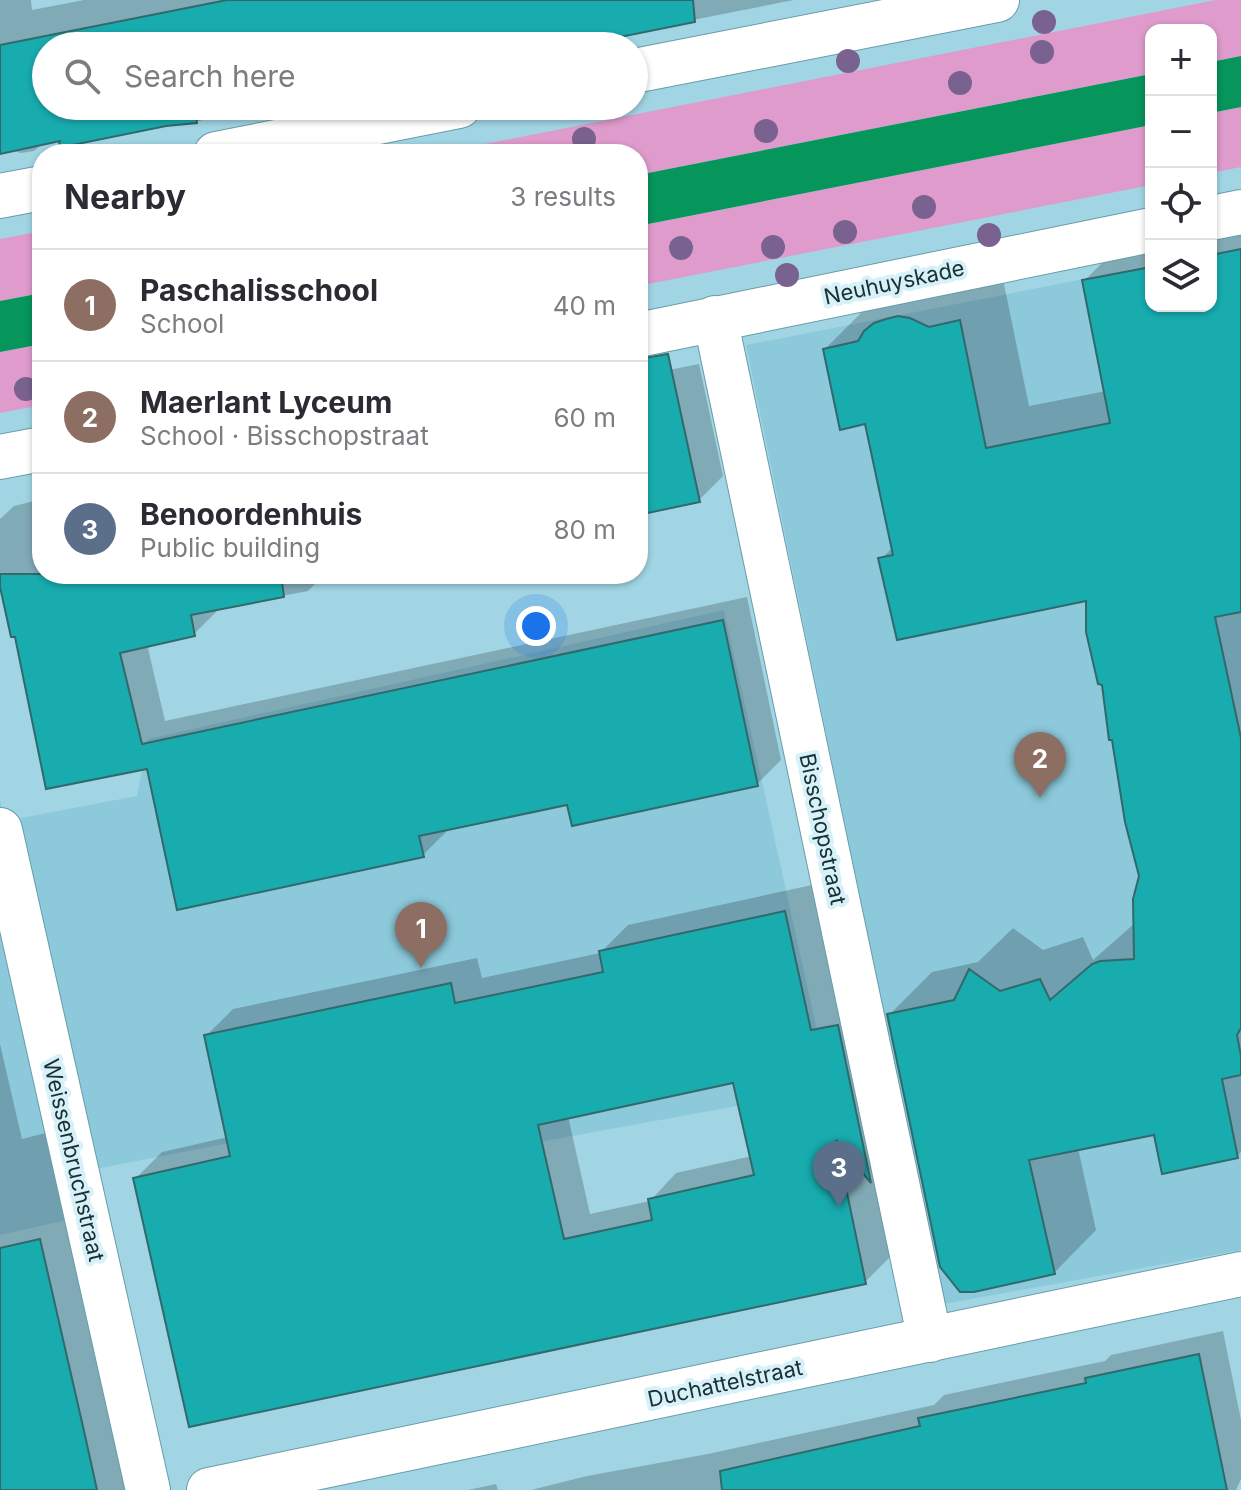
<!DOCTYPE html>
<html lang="en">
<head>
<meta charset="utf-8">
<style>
  body { margin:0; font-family:Inter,sans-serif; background:#f2f2f3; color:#2b2b33 }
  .controls { position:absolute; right:24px; top:24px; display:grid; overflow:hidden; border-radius:16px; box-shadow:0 2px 6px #0004 }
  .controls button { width:72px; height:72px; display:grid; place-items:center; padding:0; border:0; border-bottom:2px solid #e1e1e2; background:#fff; color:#2b2b33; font:40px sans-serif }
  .you { position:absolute; left:536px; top:626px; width:28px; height:28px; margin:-20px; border:6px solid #fff; border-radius:50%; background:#1a73e8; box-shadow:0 0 0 12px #1a73e833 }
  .badge { display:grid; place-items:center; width:52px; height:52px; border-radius:50%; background:#a03919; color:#fff; font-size:26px; font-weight:700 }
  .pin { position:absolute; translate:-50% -66px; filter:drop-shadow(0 2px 4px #0008) }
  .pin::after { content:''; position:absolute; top:42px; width:28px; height:24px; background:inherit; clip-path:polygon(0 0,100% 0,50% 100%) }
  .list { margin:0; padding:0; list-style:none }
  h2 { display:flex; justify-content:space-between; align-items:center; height:104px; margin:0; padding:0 32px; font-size:34px }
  h2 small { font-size:26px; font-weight:400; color:#7c7c81 }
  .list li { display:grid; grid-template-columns:52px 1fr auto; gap:24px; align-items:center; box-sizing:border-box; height:112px; padding:0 32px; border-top:2px solid #e1e1e2 }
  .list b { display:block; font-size:30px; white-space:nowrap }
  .list p { margin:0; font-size:26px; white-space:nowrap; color:#7c7c81 }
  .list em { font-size:26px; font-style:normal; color:#7c7c81 }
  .icon { flex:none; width:44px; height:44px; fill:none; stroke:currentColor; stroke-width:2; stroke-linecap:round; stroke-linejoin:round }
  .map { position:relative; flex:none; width:1241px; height:1490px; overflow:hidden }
  .search { position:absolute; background:#fff; box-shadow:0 2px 6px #0004; left:32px; top:32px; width:616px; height:88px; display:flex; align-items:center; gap:20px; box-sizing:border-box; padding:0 28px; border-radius:44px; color:#7c7c81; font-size:30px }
  .panel { position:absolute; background:#fff; box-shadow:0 2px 6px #0004; left:32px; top:144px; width:616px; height:440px; border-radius:32px }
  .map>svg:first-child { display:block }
  .built { fill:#8cc9db }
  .green { fill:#de9bcc }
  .water { fill:#06955b }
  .shadow { fill:#0003; fill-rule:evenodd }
  .building { fill:#18acaf; stroke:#32696a; stroke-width:2; fill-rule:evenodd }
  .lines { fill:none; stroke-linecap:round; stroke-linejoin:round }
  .minor-casing { stroke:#699caa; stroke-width:46 }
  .minor { stroke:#fff; stroke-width:44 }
  .tree { fill:#79628f }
  .labels { text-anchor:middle; stroke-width:8; stroke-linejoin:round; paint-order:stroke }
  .street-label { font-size:22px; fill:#192f34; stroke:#d7f1f9 }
</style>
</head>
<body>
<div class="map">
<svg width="1241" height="1490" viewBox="0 0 1241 1490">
  <rect width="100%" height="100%" fill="#a1d5e4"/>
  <path class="built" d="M1241,248v1002l-297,54 -198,-959 405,-79v40h60v-52z
    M724,610l106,479 -536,98 -14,-54 -195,38 9,43 -94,21v-434l5,20 132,-25 11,-57z"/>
  <path class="green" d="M1216,0h25v56l-30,6v-32h-60v44l-513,101v-21h-204z
    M1241,107v60l-30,6v-60z
    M1151,125v60l-513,101v-60z
    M42,231v62l-42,8v-62z
    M42,344v61l-42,8v-61z"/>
  <path class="water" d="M1241,56v51l-30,6v-51z
    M1151,74v51l-513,101v-51z
    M42,293v51l-42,8v-51z"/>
  <path class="shadow" d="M0,0h31l1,10 52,-10h710l-234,46h-514v60h220l-67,15 -147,15 -18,15 -13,2 -7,-2 -14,3z
    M1241,216v936l-4,4 -81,-24 -78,16 18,82 -42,43 -165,-258 43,-43 46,-10 35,-34 30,22 40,-13 10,23 42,-37 6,-47 -53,-277 -207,-40 12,-12 -27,-125 -41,-73 42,-42 136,-28 26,127 77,-15 -22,-110 42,-42 25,-5v72h60v-84z
    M699,364l24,112 -24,24 -61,12v-136z
    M42,499v75h285l-3,1 -16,16 -90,17v2l-24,24 -47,10 18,77 582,-124 34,163 -24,24 -188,18 -122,26v3l-24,24 -275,-89 -132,-132 -16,-56v-59l14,-13z
    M812,885l80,370 -27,27 -729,-104 26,-26 66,-15 -22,-101 27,-27 244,-51 5,20 118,-25 28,-28zM734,1081l18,75 -76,17 -26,28 -60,13 -22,-98z
    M0,1044l22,95 27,-7 90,358h-139z
    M1223,1331l18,89v59l-5,11h-705l56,-14 121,-22 226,-49 10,-10 161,-34 6,-6z
    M496,1484l2,6h-30z"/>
  <path class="building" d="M227,0h466l2,22 -120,24h-529v60h163l-14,3 2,14 -31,3 -108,22 2,-7 -60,13v-109z
    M1241,249v363l-26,5 26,121v290l-4,7 4,21v19l-19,4 16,79 -76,16 -8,-39 -125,25 26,114 -81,18h-14l-20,-25 -53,-253 67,-14 15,-31 31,22 40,-12 10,21 42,-36 8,-3 34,-2 -1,-60 6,-23 -14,-54 -13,-82h-3l-7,-55 -4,-1 -12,-52v-31l-189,39 -19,-82 15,-3 -28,-131 -25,6 -17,-81 35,-8 6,-10 10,-8 12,-4 12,-3 12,2 19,9 31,-7 26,128 124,-25 -28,-143 69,-13v39h60v-51z
    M668,354l32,148 -62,13v-156z
    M0,574h281l3,23 -93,18 4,21 -75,17 22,91 581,-124 35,166 -186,40 -5,-21 -148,31 5,21 -247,53 -30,-141 -101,20 -31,-152h-4l-11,-50z
    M785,911l26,119 27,-5 33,158 -35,-43 30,144 -677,143 -56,-249 97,-22 -26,-121 247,-52 4,20 148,-31 -4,-21zM733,1083l21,92 -106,24 4,21 -88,19 -26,-114z
    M40,1239l44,192 13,59h-97v-242z
    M1199,1354l28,136h-505l-2,-19 200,-45 -2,-8 168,-35 -1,-5z"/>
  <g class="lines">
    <g class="minor-casing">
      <path id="minor" d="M634,71l363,-71
        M216,154l243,-48
        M0,196l42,-8
        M1211,218l30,-6
        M715,318l215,1022
        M638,335l513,-105
        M0,457l42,-8
        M0,830l148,660
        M209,1490l1032,-216"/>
    </g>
    <use href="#minor" class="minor"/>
  </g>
  <g class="tree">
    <circle cx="1044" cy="22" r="12"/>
    <circle cx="1042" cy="52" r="12"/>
    <circle cx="848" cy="61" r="12"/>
    <circle cx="960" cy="83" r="12"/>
    <circle cx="766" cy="131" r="12"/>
    <circle cx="584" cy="139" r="12"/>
    <circle cx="924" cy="207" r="12"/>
    <circle cx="845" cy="232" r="12"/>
    <circle cx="989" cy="235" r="12"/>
    <circle cx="773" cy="247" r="12"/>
    <circle cx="681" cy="248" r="12"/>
    <circle cx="787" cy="275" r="12"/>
    <circle cx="26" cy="389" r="12"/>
  </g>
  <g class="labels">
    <g class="street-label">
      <text transform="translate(894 282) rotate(-12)" y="8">Neuhuyskade</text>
      <text transform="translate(823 829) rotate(78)" y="8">Bisschopstraat</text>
      <text transform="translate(74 1160) rotate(77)" y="8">Weissenbruchstraat</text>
      <text transform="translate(725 1383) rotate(-12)" y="8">Duchattelstraat</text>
    </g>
  </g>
</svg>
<div class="controls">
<button>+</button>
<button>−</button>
<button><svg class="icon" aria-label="locate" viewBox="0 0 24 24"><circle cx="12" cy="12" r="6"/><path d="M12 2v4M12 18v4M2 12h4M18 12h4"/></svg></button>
<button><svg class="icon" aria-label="layers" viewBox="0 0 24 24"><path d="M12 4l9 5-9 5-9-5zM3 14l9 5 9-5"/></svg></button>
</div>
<div class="you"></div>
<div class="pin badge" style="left:421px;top:968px;background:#8d6e63">1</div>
<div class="pin badge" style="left:1040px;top:798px;background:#8d6e63">2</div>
<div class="pin badge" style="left:839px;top:1207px;background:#5c6f8a">3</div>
<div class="search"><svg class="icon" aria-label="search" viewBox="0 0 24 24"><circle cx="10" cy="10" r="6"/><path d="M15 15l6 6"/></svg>Search here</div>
<section class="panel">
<h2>Nearby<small>3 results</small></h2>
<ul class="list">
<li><span class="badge" style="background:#8d6e63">1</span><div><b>Paschalisschool</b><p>School</p></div><em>40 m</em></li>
<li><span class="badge" style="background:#8d6e63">2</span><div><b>Maerlant Lyceum</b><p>School · Bisschopstraat</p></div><em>60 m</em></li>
<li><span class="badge" style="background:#5c6f8a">3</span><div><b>Benoordenhuis</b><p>Public building</p></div><em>80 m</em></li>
</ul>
</section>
</div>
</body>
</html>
